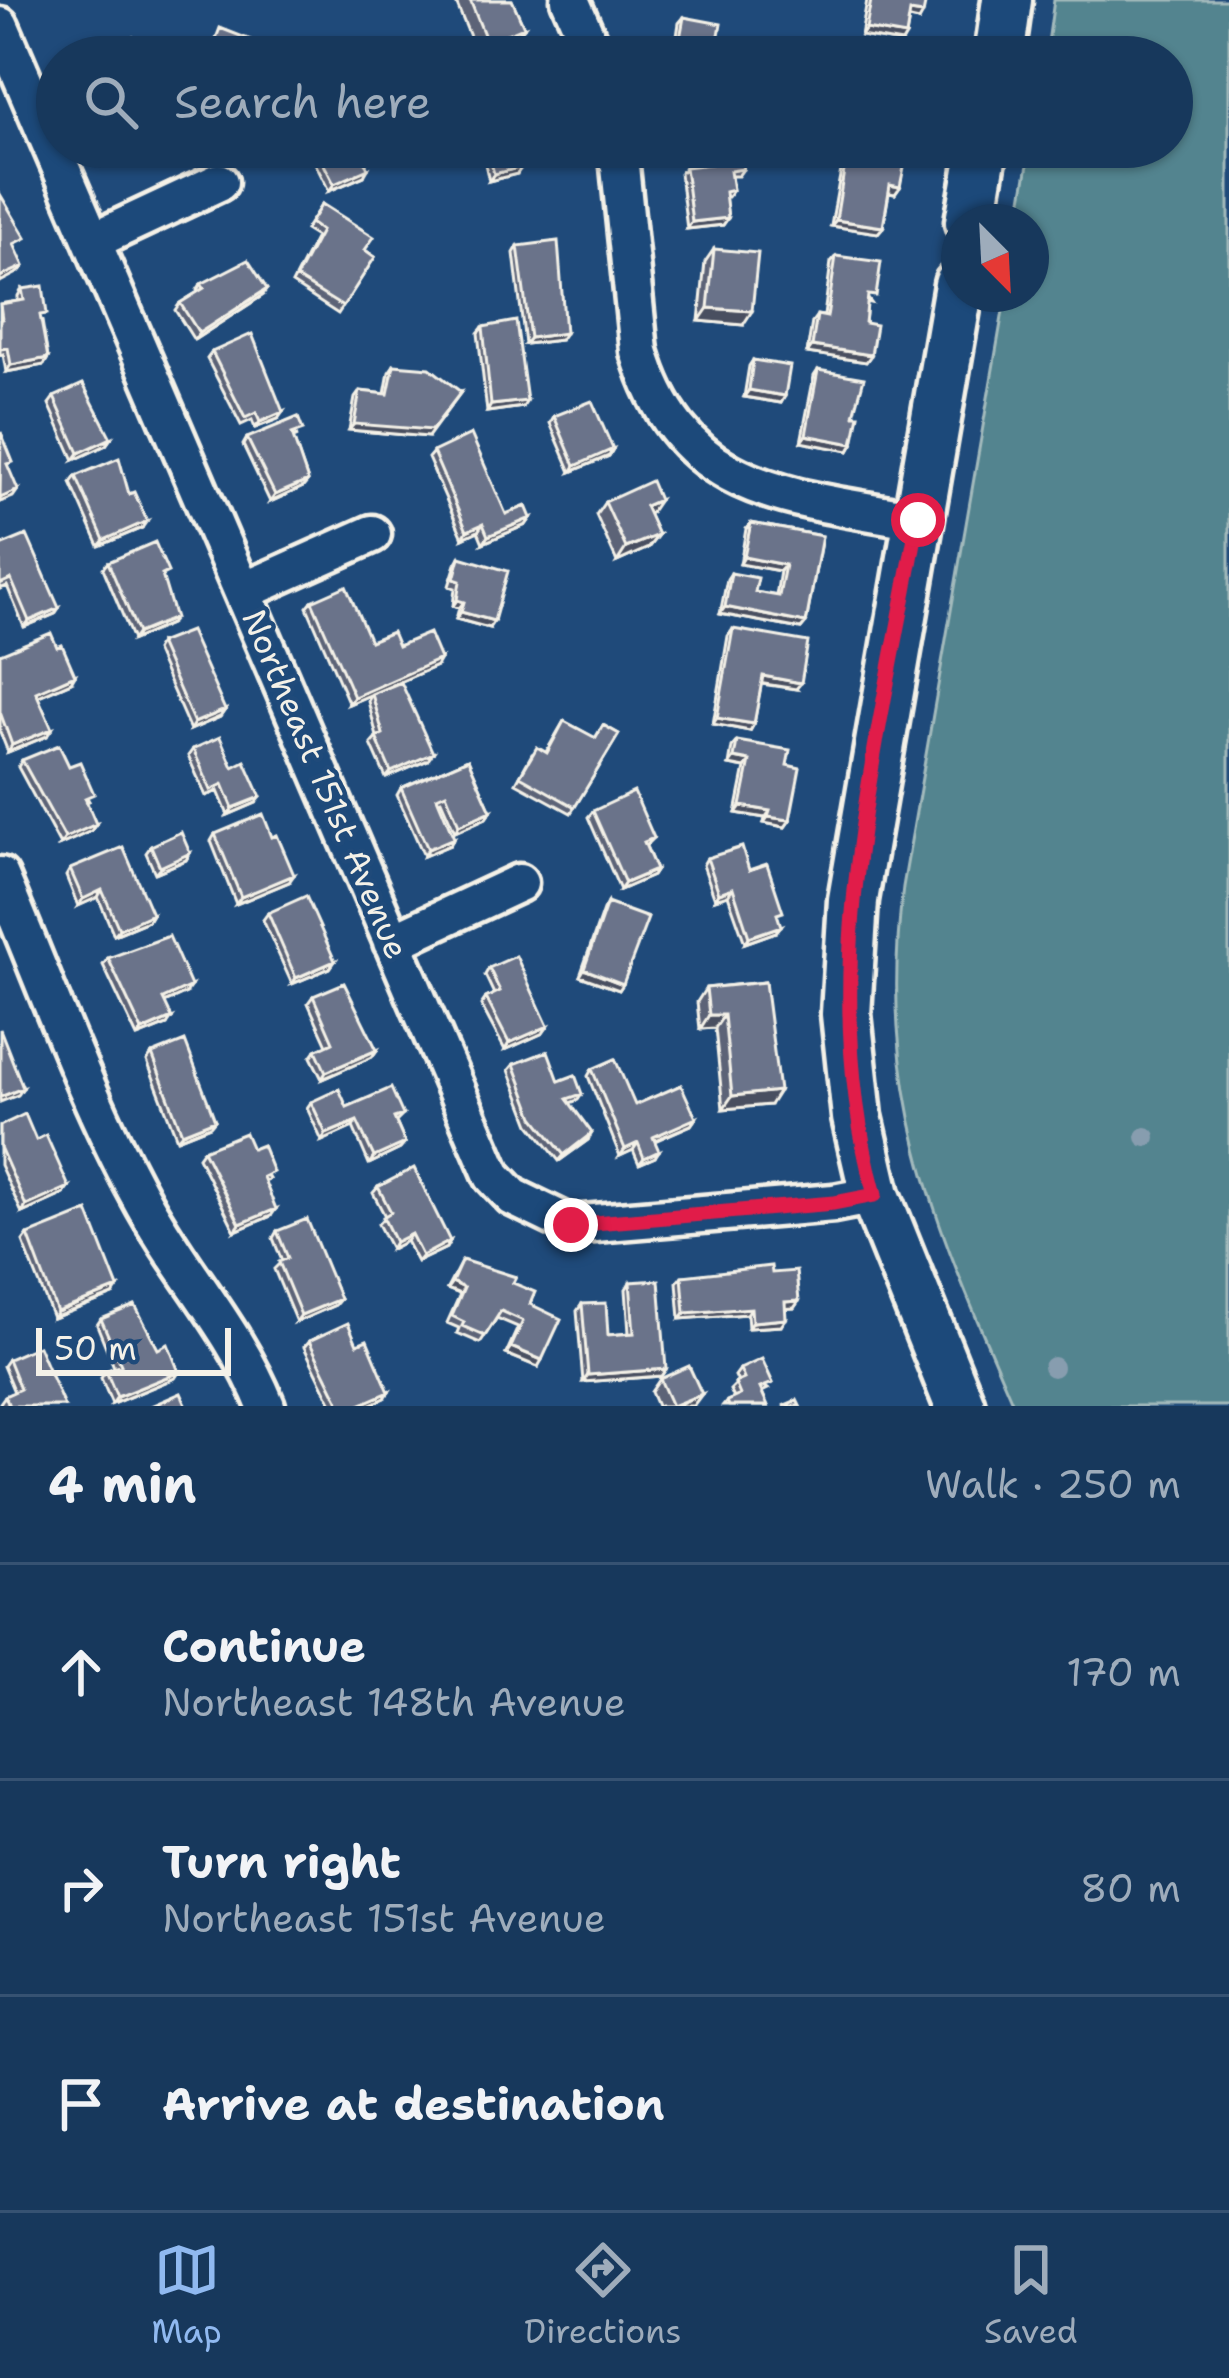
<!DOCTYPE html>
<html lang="en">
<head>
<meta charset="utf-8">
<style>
  body { margin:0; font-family:"Shantell Sans",sans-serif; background:#203f62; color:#f1f3f6 }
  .compass { position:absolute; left:941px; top:204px; width:108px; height:108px; border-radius:50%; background:#17385c; box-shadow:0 3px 9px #0004; rotate:156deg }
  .scale { position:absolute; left:36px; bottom:30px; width:195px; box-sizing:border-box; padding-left:12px; border:6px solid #f4f1e8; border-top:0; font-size:33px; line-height:42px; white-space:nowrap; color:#f4f1e8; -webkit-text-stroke:9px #1f4a7a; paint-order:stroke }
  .stop { position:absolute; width:36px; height:36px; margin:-27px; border:9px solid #e11d48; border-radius:50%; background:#fff }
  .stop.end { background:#e11d48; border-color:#fff; box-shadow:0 3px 12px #0008 }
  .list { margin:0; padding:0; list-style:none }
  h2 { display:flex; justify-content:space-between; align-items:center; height:156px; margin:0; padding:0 48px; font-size:51px }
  h2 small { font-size:39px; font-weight:400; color:#9eacbb }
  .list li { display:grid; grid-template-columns:78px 1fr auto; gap:36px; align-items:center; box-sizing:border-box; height:216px; padding:0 48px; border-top:3px solid #365272 }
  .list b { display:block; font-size:45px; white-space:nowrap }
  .list p { margin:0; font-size:39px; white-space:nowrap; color:#9eacbb }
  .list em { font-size:39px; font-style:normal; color:#9eacbb }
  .icon { flex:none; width:66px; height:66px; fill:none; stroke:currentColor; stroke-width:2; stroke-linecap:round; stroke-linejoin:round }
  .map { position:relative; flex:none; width:1229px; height:1406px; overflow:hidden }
  .search { position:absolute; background:#17385c; box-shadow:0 3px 9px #0004; left:36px; right:36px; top:36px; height:132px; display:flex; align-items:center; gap:30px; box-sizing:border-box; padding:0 42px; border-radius:66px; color:#9eacbb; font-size:45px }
  .sheet { height:804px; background:#17385c }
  nav { display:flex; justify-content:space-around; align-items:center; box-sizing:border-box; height:168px; border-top:3px solid #365272; background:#17385c; font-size:33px; color:#9eacbb }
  nav a { display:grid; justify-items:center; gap:6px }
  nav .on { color:#90b9f0 }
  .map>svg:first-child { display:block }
  .green { fill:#52848f; stroke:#a3babc; stroke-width:3 }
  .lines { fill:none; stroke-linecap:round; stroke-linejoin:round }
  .minor-casing { stroke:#f4f1e8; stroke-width:45 }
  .major-casing { stroke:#f4f1e8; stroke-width:57 }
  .minor { stroke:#1f4a7a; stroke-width:36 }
  .major { stroke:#1f4a7a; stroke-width:48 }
  .tree { fill:#879daf }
  .wall { fill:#5b6377; stroke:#f4f1e8; stroke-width:3 }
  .shaded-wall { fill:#4a5061; stroke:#f4f1e8; stroke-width:3 }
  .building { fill:#6a738a; stroke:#f4f1e8; stroke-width:3 }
  .route { stroke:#e11d48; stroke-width:15 }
  .labels { text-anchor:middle; stroke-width:9; stroke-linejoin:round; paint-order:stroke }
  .street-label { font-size:33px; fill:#f4f1e8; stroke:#1f4a7a }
</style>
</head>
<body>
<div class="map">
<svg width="1229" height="1406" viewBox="0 0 1229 1406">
  <rect width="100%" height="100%" fill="#1f4a7a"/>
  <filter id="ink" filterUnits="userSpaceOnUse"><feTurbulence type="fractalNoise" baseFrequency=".00833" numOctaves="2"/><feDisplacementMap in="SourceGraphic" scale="24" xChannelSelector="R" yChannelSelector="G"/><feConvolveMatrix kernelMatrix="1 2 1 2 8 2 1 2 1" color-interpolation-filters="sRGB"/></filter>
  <g filter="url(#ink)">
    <path class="green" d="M1054,0h175v1406h-215c-80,-185 -137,-311 -111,-519l103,-593h25v-72h-13l13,-75h141v-90h-126z"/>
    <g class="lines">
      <g class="minor-casing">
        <path id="minor" d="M570,0l25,57
          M0,26l493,1150 20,21 58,28 263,-22 41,-8
          M618,147l21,204c43,145 150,145 279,169
          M95,240l124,-58
          M244,591l128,-57
          M0,876c45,105 84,218 139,319 39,74 96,133 127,211
          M392,942l127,-59"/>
      </g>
      <g class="major-casing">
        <path id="major" d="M999,57l8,-57
          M970,222l13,-75
          M959,285l-106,615 -7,114 11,103 18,78 85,211"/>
      </g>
      <use href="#minor" class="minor"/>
      <use href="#major" class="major"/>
    </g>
    <g class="tree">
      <circle cx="1146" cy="1137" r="10"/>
      <circle cx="1053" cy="1367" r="10"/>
    </g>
    <path class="wall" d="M455,0h57l12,27 -10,13 -36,16z
      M867,0h59l-7,21 -10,-2 -3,17 -4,7 -41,-7z
      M684,17l31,40h-50l1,-8 5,-7 5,1 3,-20z
      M307,147h52l5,29 -35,15z
      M481,147h36v27l-28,7z
      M703,147h37l3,22 -5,7h-7l2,14 -5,7h-3l3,21 -5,7 -36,4 -7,-56 5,-6 20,-3z
      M847,152l53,35 -5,7 -6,-1 -6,34 -5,6 -47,-7 12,-67z
      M322,204l43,46 10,7 -37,57 -46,-30 24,-47 -11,-7z
      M518,246l42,94 -35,4 -11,-91z
      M714,249l29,76 -44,-4 6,-59z
      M836,256l35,47 -4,-1 -2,21 6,32 -5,7 -59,-9 5,-31 5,-7 7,1 7,-54z
      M201,284l61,12 -68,44 -19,-30 5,-7 18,-11 -1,-2z
      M22,289l20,32 6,37 -4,7 -38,7 -3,-18 -3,1v-51l18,-3v-5z
      M483,327l40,80 -36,5 -9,-79z
      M212,352l66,67 -23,9 -3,-8 -11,5 -34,-66z
      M753,360l32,36 -4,7 -37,-6 5,-31z
      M394,365l34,72 -79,-7 6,-32 5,-7 25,3 4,-22z
      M818,370l36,45 -1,29 -4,7 -48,-9 13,-66z
      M54,397l57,41 -5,7 -32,15 -25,-56z
      M554,416l59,33 -4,7 -38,16 -21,-49z
      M298,436l-5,2 15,43 -5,6 -33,15 -27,-57 4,-7z
      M433,452l73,62 25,4 -5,7 -43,18 -5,-12 -15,7 -35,-80z
      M76,476l53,18 13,34 -43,18 -28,-63z
      M605,502l45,11 -2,1 10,21 -10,13 -31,14 -21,-47z
      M751,523l71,13 -16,87 -5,6 -81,-15 7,-35 4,-6 24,19 21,4 4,-25 -40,-7 6,-35z
      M0,546l55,68 -31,13 -17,-41 -7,3z
      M460,557l29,71 -33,-9 3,-11 -6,-2 2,-18 -6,-2 7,-22z
      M108,562l62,62 -37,16 -30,-72z
      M312,601l58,40 28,5 38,20 -87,38 -42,-97z
      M733,629l63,60 -35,-5 -7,40 -4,7 -37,-7 15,-88z
      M159,643l66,67 -5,7 -30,13 -35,-80z
      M0,654l71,28 -33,14 9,40 -39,16 -8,-20z
      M372,694l56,66 -42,18 -15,-34 6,-7 -9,-36z
      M564,721l31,17 8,-13 16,9 -48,79 -55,-30 16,-29 14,-2z
      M737,741l50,24 3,55 -5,7 -21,-4 1,-5 -29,-5 9,-45 -16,-3 3,-18z
      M193,749l40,18 23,36 -28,12 -10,-24 -12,5 -18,-40z
      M468,759l23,52 -5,7 -31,14 -14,-32 -3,1 12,44 -26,11 -27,-61 4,-7z
      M22,760l47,6 20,35 -3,1 10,22 -5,7 -31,14 -42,-78z
      M593,811l61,27 -8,8 10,24 -4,6 -32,14 -32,-73z
      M215,834l74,48 -53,22 -25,-63z
      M151,846l39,7 -4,7 -31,13 -9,-20z
      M707,858l42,12 29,48 -2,14 -31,11 -17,-48 -13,4 -12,-34z
      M70,869l82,45 -4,7 -34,14 -16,-38 -20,9 -12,-30z
      M607,903l16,81 -4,6 -39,-14 23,-66z
      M268,913l67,48 -5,7 -38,16 -29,-64z
      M108,958l78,35 -21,10 2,22 -30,12 -34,-72z
      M489,968l59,58 -5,7 -38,17 -24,-45 5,-7 8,-4 -9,-19z
      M765,982l5,123 -47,4 -8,-81 -15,1 -3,-27 9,-14z
      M313,996l64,54 -5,7 -50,22 -11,-22 5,-7 11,-5 -19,-42z
      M152,1054l63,66 -5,6 -33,13 -30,-78z
      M514,1064l45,17 23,13 -4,6 -8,3 18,37 -29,21 -29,-37 -21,-54z
      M592,1069l43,36 61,13 -5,7 -36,16v16l-16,7 -6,-14 -13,6 -32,-80z
      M311,1102l92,13 -7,7 9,21 -5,6 -31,15 -16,-37 -31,14 -15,-33z
      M0,1126l36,14 28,54 -42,19 -22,-48z
      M252,1149l17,30 -5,2 7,35 -36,15 -37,-74 5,-7z
      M378,1187l72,54 -4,7 -29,14 -11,-21 -15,8 -13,-25 7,-8 -12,-23z
      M277,1231l63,68 -5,6 -39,17 -22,-53 8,-8 -9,-23z
      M28,1235l85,60 -60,23 -30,-76z
      M462,1260l51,23 17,21 8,63 -32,-13 12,-27 -21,-9 -17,25 -23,-10 2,-5 -12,-5 13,-29 -13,-5z
      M772,1273l27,28 -5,7h-9l-4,18 -33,2 -1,-14 -67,5 -3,-37 5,-6z
      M630,1282l36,87 -5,7 -78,6 -6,-71 5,-7 26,31 21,-2 -3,-44z
      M101,1319l57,30 21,23 -4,6 -63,26 -11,-26 5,-7 8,-4 -17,-42z
      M309,1341l76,57 -18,8h-34l-29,-59z
      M8,1359l56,47h-63l-1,-3 5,-7 9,-4 -11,-26z
      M740,1369l28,20 -6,3 6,14h-45l4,-5 7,-3 -4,-8 8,-8 -3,-6z
      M660,1379l33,27h-36l-6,-14z"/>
    <path class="shaded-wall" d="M910,12l13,2 -4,7 -13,-3z
      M524,27l-10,13 -36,16 9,-14z
      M866,29l40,7 -4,7 -41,-7z
      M522,167l-5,7 -28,7 5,-7z
      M368,169l-4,7 -35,15 5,-7z
      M890,185l10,2 -5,7 -10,-2z
      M728,218l-5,7 -36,4 5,-7z
      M836,220l47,7 -5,6 -47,-7z
      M24,266l-5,6 -19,10v-5z
      M267,289l-5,7 -68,44 5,-7z
      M708,308l44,3 -9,14 -44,-4z
      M565,333l-5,7 -35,4 5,-6z
      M812,346l59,9 -5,7 -59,-9z
      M48,358l-4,7 -38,7 5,-7z
      M749,390l36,6 -4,7 -37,-6z
      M461,392l-33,45 -79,-7 5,-6z
      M527,401l-4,6 -36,5 4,-7z
      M283,412l-5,7 -23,9 5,-6z
      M806,435l47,9 -4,7 -48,-9z
      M111,438l-5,7 -32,15 5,-7z
      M613,449l-4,7 -38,16 4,-6z
      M308,481l-5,6 -33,15 5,-7z
      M18,490l-5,7 -13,5v-4z
      M659,500l-9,13 -14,7 9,-14z
      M531,518l-5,7 -43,18 5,-7z
      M147,521l-5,7 -43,18 5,-6z
      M483,524l-5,7 -15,7 4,-7z
      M658,535l-10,13 -31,14 9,-14z
      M744,557l41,8 -5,6 -40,-7z
      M457,600l7,2 -5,6 -6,-2z
      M725,607l81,16 -5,6 -81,-15z
      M59,608l-4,6 -31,13 5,-6z
      M461,612l33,9 -5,7 -33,-9z
      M175,618l-5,6 -37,16 5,-7z
      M440,659l-4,7 -87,38 5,-7z
      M75,675l-4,7 -39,17 4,-7z
      M763,676l38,7 -5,6 -38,-6z
      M225,710l-5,7 -30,13 4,-7z
      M717,718l37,6 -4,7 -37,-7z
      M52,729l-5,7 -39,16 4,-7z
      M433,753l-5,7 -42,18 5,-6z
      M734,758l16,3 -5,7 -16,-3z
      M261,797l-5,6 -28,12 5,-7z
      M741,806l29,5 -5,7 -29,-5z
      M491,811l-5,7 -31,14 4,-7z
      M768,817l22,3 -5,7 -21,-4z
      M96,824l-5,7 -31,14 5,-7z
      M454,838l-4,7 -26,11 4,-7z
      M190,853l-4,7 -31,13 5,-6z
      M656,870l-4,6 -32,14 5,-7z
      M294,875l-5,7 -53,22 5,-7z
      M733,888l-5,7 -13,4 4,-6z
      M102,890l-4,7 -20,9 5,-7z
      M152,914l-4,7 -34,14 5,-6z
      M781,926l-5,6 -31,11 4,-6z
      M335,961l-5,7 -38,16 4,-6z
      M584,969l39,15 -4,6 -39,-14z
      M191,986l-5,7 -27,12 4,-6z
      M709,1015h15l-9,13 -15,1z
      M172,1018l-5,7 -30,12 5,-6z
      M548,1026l-5,7 -38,17 4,-7z
      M377,1050l-5,7 -50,22 4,-7z
      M23,1088l-5,7 -18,7v-5z
      M779,1091l-9,14 -47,4 9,-13z
      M696,1118l-5,7 -43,18 5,-6z
      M215,1120l-5,6 -33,13 5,-6z
      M357,1121l-4,6 -31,14 4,-7z
      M592,1133l-4,7 -29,21 5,-6z
      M405,1143l-5,6 -31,15 5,-7z
      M638,1143l-5,7 -13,6 5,-7z
      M659,1151l-4,6 -16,7 5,-6z
      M69,1187l-5,7 -42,19 4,-7z
      M276,1209l-5,7 -36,15 5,-7z
      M411,1234l-5,7 -15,8 4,-7z
      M450,1241l-4,7 -29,14 5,-6z
      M452,1282l12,6 -4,6 -13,-5z
      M118,1288l-5,7 -60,23 4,-6z
      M340,1299l-5,6 -39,17 5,-7z
      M799,1301l-5,7 -14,1 5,-7z
      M751,1308l-4,6 -67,5 5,-6z
      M786,1319l-5,7 -33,2 4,-6z
      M511,1347l31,13 -4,7 -32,-13z
      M666,1369l-5,7 -78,6 5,-7z
      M179,1372l-4,6 -63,26 5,-7z
      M389,1392l-4,6 -18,8h-10z
      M702,1394l-9,12h-19z"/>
    <path class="building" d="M470,0h42l12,27 -37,15z
      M871,0h55l-3,14 -13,-2 -4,24 -40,-7z
      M684,17l37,7 -6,33h-46l2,-15 8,2z
      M220,28l31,12 -2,4 21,13h-61z
      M133,37l11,20h-49z
      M315,147h44l9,22 -34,15z
      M487,147h30l5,20 -28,7z
      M709,147h31l3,22 -13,2 3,19 -8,2 3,26 -36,4 -7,-55 26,-3z
      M847,152l58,10 -5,25 -10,-2 -7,42 -47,-7z
      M0,194l26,44 -12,6 10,22 -24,11z
      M322,204l52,33 -9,13 10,7 -32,50 -47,-29 25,-47 -11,-8z
      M558,241l7,92 -35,5 -12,-92z
      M714,249l44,4 -6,58 -44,-3z
      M836,256l45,6 -5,34 -8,-1 -3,28 11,2 -5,30 -59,-9 5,-31 10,2z
      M248,260l19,29 -68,44 -19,-30 24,-15 -3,-4z
      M43,286l4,28 -7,1 8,43 -37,7 -3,-17 -8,1v-29l2,-1 -2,-15 24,-4 -2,-11z
      M516,321l11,80 -36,4 -8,-78z
      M252,334l31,78 -23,10 -4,-9 -11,5 -33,-66z
      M753,360l37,6 -5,30 -36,-6z
      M394,365l36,3 31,24 -29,38 -78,-6 6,-33 28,3z
      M818,370l46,8 -10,37h5l-6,29 -47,-9z
      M83,384l28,54 -32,15 -25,-56z
      M592,401l21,48 -38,17 -21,-50z
      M298,417l5,13 -11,4 16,47 -33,14 -28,-57z
      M1,432l12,30 -6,2 11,26 -18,8z
      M471,434l35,80 20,-8 5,12 -43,18 -5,-12 -16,7 -34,-79z
      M119,458l10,36 5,-2 13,29 -43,19 -28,-64z
      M651,481l8,19 -14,6 13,29 -32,13 -21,-46z
      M751,523l71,13 -16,87 -81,-16 6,-34 27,5 -3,14 24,4 6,-31 -41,-8z
      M27,535l32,73 -30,13 -18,-42 -11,5v-38z
      M155,542l13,30 -6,3 13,43 -37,15 -30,-71z
      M460,557l48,14 -14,50 -33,-9 3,-10 -7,-2 3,-19 -6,-2z
      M346,586l24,55 22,-9 6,14 31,-13 11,26 -86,38 -42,-96z
      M733,629l75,13 -7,41 -38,-7 -9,48 -37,-6z
      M190,631l35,79 -31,13 -35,-80z
      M51,633l6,14 5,-2 13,30 -39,17 16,37 -40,16 -12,-33v-58z
      M401,682l32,71 -42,19 -15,-35 7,-3 -11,-40z
      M564,721l32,17 7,-13 16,9 -44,73 -55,-31 17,-29 10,6z
      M220,737l13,30 12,-6 16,36 -28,11 -10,-24 -12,6 -18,-41z
      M737,741l53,9 -3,15 13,3 -10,52 -22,-3 2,-6 -29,-5 9,-45 -16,-3z
      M59,745l10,21 11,-4 14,32 -9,4 11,26 -31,14 -43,-78z
      M468,759l23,52 -32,14 -13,-32 -9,4 17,41 -26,11 -27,-61z
      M634,792l20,46 -10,4 12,28 -31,13 -32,-72z
      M263,814l9,23 5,-2 17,40 -53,22 -26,-63z
      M181,832l9,21 -30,14 -9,-21z
      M123,847l29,67 -33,15 -17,-39 -19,9 -13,-30z
      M742,847l7,23 18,-6 16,48 -6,2 4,12 -32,11 -16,-49 -14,5 -12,-35z
      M306,896l29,65 -39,17 -28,-65z
      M607,903l41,15 -25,66 -39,-15z
      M169,936l22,50 -28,13 9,19 -30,13 -34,-73z
      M516,956l32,70 -39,17 -23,-45 14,-7 -11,-23z
      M765,982l14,109 -47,5 -8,-81h-15l-3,-27z
      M344,983l33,67 -51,22 -10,-22 17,-8 -20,-46z
      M0,1029l23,59 -23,9z
      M185,1041l30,79 -33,13 -30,-79z
      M548,1051l11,30 16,-6 7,19 -15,5 25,34 -28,22 -30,-38 -20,-53z
      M615,1059l20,46 46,-20 15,33 -43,19 6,14 -15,7 -6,-15 -13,6 -33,-80z
      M391,1088l12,27 -9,3 11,25 -31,14 -17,-36 -31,13 -15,-32 28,-13 8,18z
      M25,1114l11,26 10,-5 23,52 -43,19 -26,-59v-21z
      M245,1133l7,16 10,-4 11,27 -10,5 13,32 -36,15 -37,-74z
      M414,1168l36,73 -28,15 -11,-22 -16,8 -12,-25 8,-5 -13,-25z
      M88,1211l30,77 -61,24 -29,-77z
      M307,1219l33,80 -39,16 -22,-53 9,-4 -11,-27z
      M462,1260l54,17 -3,6 22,9 -5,12 31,15 -19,41 -31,-13 12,-26 -22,-10 -16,25 -23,-10 2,-4 -12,-6 12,-28 -12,-6z
      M771,1266l1,7 24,-2 3,30 -14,1 1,17 -34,3 -1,-14 -66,5 -3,-37z
      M659,1280l7,89 -78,6 -6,-71 24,-1 2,32 26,-2 -4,-51z
      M135,1305l23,44 10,-5 11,28 -62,25 -11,-26 15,-6 -20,-46z
      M348,1323l9,21 10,-4 22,52 -32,14h-16l-32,-65z
      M38,1346l26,60h-55l-4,-10 15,-7 -12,-30z
      M762,1359l11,24 -13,5 8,18h-39l-2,-5 13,-6 -5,-12 9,-4 -4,-10z
      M689,1366l13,28 -30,12 -12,-27z
      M181,1393l6,13h-36z
      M797,1400l3,6h-17z"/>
  </g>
  <g class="lines" filter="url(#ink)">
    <path class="route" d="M571,1225l263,-22 41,-8c-62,-225 4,-452 43,-675"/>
  </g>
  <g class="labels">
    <g class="street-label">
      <text transform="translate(326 784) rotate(67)" y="12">Northeast 151st Avenue</text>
    </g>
  </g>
</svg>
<svg class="compass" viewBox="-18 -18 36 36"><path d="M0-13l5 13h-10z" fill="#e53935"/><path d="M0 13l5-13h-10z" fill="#9eacbb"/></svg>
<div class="scale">50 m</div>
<div class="stop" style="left:918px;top:520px"></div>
<div class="stop end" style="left:571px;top:1225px"></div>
<div class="search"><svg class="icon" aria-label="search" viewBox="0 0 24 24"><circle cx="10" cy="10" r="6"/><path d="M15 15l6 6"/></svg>Search here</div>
</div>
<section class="sheet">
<h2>4 min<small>Walk · 250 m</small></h2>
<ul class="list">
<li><svg class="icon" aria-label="ahead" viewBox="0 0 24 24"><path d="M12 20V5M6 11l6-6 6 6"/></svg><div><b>Continue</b><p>Northeast 148th Avenue</p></div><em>170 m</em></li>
<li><svg class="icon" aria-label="right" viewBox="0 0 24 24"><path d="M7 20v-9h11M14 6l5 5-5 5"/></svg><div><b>Turn right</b><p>Northeast 151st Avenue</p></div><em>80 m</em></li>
<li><svg class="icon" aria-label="arrive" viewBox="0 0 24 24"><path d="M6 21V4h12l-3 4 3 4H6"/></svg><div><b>Arrive at destination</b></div></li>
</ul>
</section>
<nav>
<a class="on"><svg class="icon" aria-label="map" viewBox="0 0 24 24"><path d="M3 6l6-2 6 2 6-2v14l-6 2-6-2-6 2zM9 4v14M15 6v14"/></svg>Map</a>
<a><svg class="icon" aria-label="directions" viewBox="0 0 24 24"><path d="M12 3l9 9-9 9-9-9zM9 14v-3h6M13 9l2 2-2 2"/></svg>Directions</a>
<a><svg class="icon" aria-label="saved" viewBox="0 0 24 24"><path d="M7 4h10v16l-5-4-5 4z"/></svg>Saved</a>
</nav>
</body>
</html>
